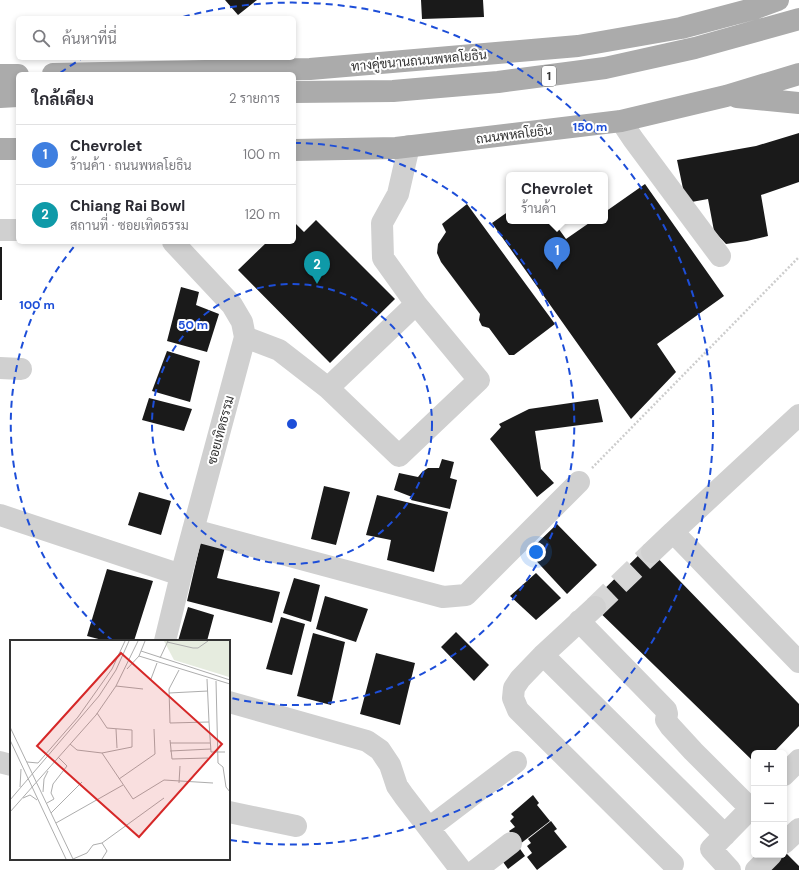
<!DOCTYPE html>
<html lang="th">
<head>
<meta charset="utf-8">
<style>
  body { margin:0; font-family:"DM Sans",Sarabun,sans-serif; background:#f2f2f3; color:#2b2b33 }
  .controls { position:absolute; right:12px; bottom:12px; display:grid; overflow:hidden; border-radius:6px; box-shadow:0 2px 6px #0003 }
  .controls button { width:36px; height:36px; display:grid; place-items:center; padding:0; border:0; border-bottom:1px solid #e1e1e2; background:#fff; color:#2b2b33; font:20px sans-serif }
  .you { position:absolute; left:536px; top:552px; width:14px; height:14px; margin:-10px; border:3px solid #fff; border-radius:50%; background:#1a73e8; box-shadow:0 0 0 6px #1a73e833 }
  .badge { display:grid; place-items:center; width:26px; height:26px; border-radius:50%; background:#db2777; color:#fff; font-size:13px; font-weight:700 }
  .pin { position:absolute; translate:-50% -33px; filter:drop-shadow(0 1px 2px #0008) }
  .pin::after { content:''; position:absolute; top:21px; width:14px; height:12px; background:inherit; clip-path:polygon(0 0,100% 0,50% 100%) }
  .popup { position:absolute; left:506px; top:172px; width:102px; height:52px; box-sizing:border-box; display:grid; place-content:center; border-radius:6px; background:#fff; filter:drop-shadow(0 1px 3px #0005); font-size:13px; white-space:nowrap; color:#7c7c81 }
  .popup b { font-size:15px; color:#2b2b33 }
  .popup::after { content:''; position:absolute; left:50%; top:100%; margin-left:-8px; border:8px solid transparent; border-top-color:#fff }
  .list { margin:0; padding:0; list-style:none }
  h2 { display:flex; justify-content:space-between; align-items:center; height:52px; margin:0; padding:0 16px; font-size:17px }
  h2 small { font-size:13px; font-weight:400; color:#7c7c81 }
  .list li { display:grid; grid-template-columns:26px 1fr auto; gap:12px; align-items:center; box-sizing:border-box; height:60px; padding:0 16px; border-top:1px solid #e1e1e2 }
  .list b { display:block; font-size:15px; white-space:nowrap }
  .list p { margin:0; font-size:13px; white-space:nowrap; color:#7c7c81 }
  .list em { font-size:13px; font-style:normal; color:#7c7c81 }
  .icon { flex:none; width:22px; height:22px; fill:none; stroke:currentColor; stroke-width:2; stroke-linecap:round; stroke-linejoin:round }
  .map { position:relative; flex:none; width:799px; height:870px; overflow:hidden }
  .search { position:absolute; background:#fff; box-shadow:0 2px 6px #0003; left:16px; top:16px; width:280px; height:44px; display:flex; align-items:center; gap:10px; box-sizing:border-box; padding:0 14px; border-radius:6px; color:#7c7c81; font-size:15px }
  .panel { position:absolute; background:#fff; box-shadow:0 2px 6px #0003; left:16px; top:72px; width:280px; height:172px; border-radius:6px }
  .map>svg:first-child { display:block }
  .building { fill:#1a1a1a }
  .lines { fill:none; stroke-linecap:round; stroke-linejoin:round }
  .minor-tunnel { stroke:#d6d6d6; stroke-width:22; stroke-dasharray:22 11; stroke-linecap:butt }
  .path { stroke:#cdcdcd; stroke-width:2.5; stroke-dasharray:2 2; stroke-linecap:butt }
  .minor { stroke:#d0d0d0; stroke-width:22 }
  .major { stroke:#ababab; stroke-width:22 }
  .ring { fill:none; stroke:#1d4ed8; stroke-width:2; stroke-dasharray:7 5 }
  .labels { text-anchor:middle; stroke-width:4; stroke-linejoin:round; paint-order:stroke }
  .shield { fill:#fff; stroke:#707070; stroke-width:1 }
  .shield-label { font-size:12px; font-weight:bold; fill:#333 }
  .street-label { font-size:13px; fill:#333; stroke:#fff }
  .inset-road { fill:none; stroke:#adadad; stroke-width:1 }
  .view { fill:#d62828; fill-opacity:0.15; stroke:#d62828; stroke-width:2 }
  .inset-edge { fill:none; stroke:#333; stroke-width:2 }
  .centre { fill:#1d4ed8; stroke:#fff; stroke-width:2 }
  .ring-label { font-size:12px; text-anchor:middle; font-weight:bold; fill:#1d4ed8; stroke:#fff; stroke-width:4; stroke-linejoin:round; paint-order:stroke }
</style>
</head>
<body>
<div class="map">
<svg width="799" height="870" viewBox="0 0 799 870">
  <rect width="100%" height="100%" fill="#fff"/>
  <path class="building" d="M225,0h32l-19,15z
    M421,0h62l1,17 -62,2z
    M799,133v49l-38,13 7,41 -21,5 -21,3 -12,-13 -6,-32 -22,4 -9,-43 79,-14z
    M645,184l79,112 -67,48 19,28 -45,47 -139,-196 17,-12v10h44l13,18 26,-18h13v-9z
    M467,204l88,120 -41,31h-5l-20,-27 -7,-2 -3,-6 1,-6 -39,-52 -4,-9 1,-9 8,-12 -4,-8z
    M316,220l79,79 -65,64 -92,-93 29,-28h27v-20l10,10z
    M0,247h2v53h-2z
    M181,287l18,5 -3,13 23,9 -12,38 -40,-11z
    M167,351l33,10 -10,41 -38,-11z
    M149,398l43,11 -8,22 -42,-11z
    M598,399l5,23 -68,9 6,38 13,14 -17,14 -47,-58 11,-12 -2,-3 30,-15z
    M442,459l12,3 -4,16 7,2 -7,29 -39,-9 1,-3 -18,-7 5,-17 19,4 4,-5 6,-4h11z
    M324,486l26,6 -14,53 -25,-6z
    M139,492l32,9 -10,34 -33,-10z
    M377,495l71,17 -14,60 -47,-12 4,-20 -25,-5z
    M557,524l40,41 -30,29 -39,-42z
    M201,541l24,6 -8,31 63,14 -8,31 -85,-22z
    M647,547l152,157v22l-26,27h-19v9l-164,-159z
    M107,569l46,12 -19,60h-28l-19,-5z
    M536,573l25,25 -25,22 -26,-24z
    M294,578l26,7 -9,37 -28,-9z
    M325,596l43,13 -12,33 -40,-13z
    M188,607l26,8 -7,26h-29z
    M281,617l24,7 -13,51 -26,-6z
    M456,632l33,33 -15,16 -33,-34z
    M313,633l32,9 -14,63 -34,-9z
    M376,653l39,10 -15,62 -40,-11z
    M533,795l6,8 -2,2 13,16 -30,23 -11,-13 6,-4 -5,-6 4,-4 -3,-3z
    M551,821l6,8 -3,2 13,16 -30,23 -10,-13 5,-4 -5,-7 4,-3 -3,-4z
    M518,846l7,10 -17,13 -7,-10z
    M784,851l15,15v4h-34l16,-15h3z"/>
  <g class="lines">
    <path class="minor-tunnel" d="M595,607l57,-55"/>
    <path class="path" d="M592,468l207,-211"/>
    <path class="minor" d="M621,121l12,18 87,117
      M0,230h18
      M245,337l34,13 49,38 71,68 80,-76 -63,-76 -33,-46 -1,-35 16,-29 11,-48
      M0,368l21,1
      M328,388l88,-84
      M799,415l-126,117 126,130
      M0,515l181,60
      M193,530l250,67 23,-2 113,-113
      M652,552l21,-20
      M595,607l-52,48 -23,24 -6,9 -1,10 5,12 155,154
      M579,621l87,89 1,4 -1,6 4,6 23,25 57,57
      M165,641l16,-66 64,-238 -3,-15 -10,-17 -59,-63
      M543,655l182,180
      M229,702l138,39 13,9 10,15 7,21 7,10 57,74
      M0,762l11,3
      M784,775l15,-15
      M229,812l67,14
      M429,828l87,-66
      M784,843l15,-14
      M476,870l35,-27
      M730,870l-19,-21 43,-44
      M756,870l15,-15"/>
    <path class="major" d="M53,74l257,-5 268,-23 103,-18 75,-20 22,-8
      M0,75h18
      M294,92l99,-1 105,-9 107,-14 90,-20 104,-29
      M0,97l18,-1
      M737,97l62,6
      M0,149h18
      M294,150l102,-2 225,-27 105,-25 73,-22"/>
  </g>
  <g class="ring">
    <circle cx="292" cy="424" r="140"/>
    <path d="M113 641A281 281 0 0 1 77 243M294 143A281 281 0 1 1 231 698"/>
    <path d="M60 73A421 421 0 0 1 81 59M183 17A421 421 0 1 1 230 840"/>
  </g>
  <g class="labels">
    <rect class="shield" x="542" y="66" width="14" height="20" rx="3"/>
    <g class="shield-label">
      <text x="549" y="80">1</text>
    </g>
    <g class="street-label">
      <text transform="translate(419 60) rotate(-5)" y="5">ทางคู่ขนานถนนพหลโยธิน</text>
      <text transform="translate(514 134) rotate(-7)" y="5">ถนนพหลโยธิน</text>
      <text transform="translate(220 430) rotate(-75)" y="5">ซอยเทิดธรรม</text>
    </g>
  </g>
  <g transform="translate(10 640)">
    <rect width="220" height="220" fill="#fff"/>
    <path d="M154,1h66l-1,36 -55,-17z" fill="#e6ecdf"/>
    <path class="inset-road" d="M157,2l26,6h5l10,-7M131,11l89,29M129,16l91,28M150,18l8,-17M117,29l12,-13 6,-15M169,30l-10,19 1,34 39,-1 -2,-43M141,39l6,-16M206,41l2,82 5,4 3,20 4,5M106,46l27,3M159,53l39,-2M87,73l10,15 25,2v17l-30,6M199,82l2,30h14M0,87l63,132M106,89l1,19M0,100l56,119M160,100l2,19 36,-1M160,103h40M60,104l7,6 25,3 31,46 31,-19 49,3M160,111l41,-2M17,122l11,1 40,-46 34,-48 13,-28M109,139l36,-25 -1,-25M169,143l1,-17M10,147l1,-18M33,152l1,-13 4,-8M13,158l7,-3 7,5M0,160l89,-104 17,-26 13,-29M37,163l7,-4 -3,-6 2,-9 14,-18 -9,-9M0,172l86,-97 20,-29 22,-45M41,173l31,-31M46,183l67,-38M63,219l14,-6 6,-8 9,-2 62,-45M92,219l5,-8 -5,-8"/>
    <path class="view" d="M111,13l101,91 -83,93 -102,-91z"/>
    <rect width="220" height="220" class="inset-edge"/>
  </g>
  <circle cx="292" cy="424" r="6" class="centre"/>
  <g class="ring-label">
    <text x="590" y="131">150 m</text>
    <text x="37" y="309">100 m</text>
    <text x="193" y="329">50 m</text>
  </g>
</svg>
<div class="controls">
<button>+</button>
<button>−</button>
<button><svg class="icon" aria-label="layers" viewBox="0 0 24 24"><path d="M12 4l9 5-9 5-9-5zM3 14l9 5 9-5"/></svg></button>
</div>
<div class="you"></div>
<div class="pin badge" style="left:557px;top:270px;background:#3f7fe0">1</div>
<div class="popup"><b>Chevrolet</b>ร้านค้า</div>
<div class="pin badge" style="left:317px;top:284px;background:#0f9aa8">2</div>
<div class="search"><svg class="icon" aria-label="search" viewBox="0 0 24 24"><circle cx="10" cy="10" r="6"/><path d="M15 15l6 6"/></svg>ค้นหาที่นี่</div>
<section class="panel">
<h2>ใกล้เคียง<small>2 รายการ</small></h2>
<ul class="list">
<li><span class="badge" style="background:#3f7fe0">1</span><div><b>Chevrolet</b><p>ร้านค้า · ถนนพหลโยธิน</p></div><em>100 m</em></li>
<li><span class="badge" style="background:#0f9aa8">2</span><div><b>Chiang Rai Bowl</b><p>สถานที่ · ซอยเทิดธรรม</p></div><em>120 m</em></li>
</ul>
</section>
</div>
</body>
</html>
